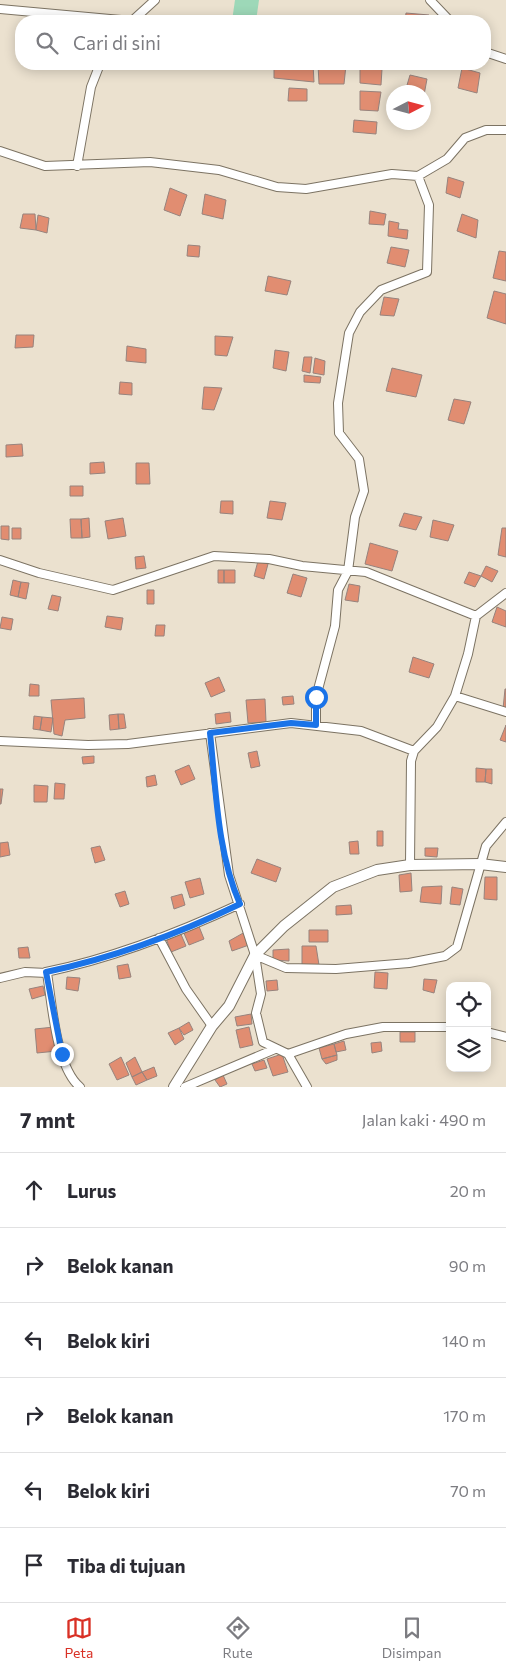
<!DOCTYPE html>
<html lang="id">
<head>
<meta charset="utf-8">
<style>
  body { margin:0; font-family:Commissioner,sans-serif; background:#f7f7f7; color:#2b2b33 }
  .controls { position:absolute; right:15px; bottom:15px; display:grid; overflow:hidden; border-radius:10px; box-shadow:0 2px 12px #0003 }
  .controls button { width:45px; height:45px; display:grid; place-items:center; padding:0; border:0; border-bottom:1px solid #e1e1e2; background:#fff; color:#2b2b33; font:25px sans-serif }
  .compass { position:absolute; left:386px; top:85px; width:45px; height:45px; border-radius:50%; background:#fff; box-shadow:0 2px 12px #0003; rotate:84deg }
  .stop { position:absolute; width:15px; height:15px; margin:-11px; border:4px solid #1a73e8; border-radius:50%; background:#fff }
  .stop.end { background:#1a73e8; border-color:#fff; box-shadow:0 1px 5px #0008 }
  .list { margin:0; padding:0; list-style:none }
  h2 { display:flex; justify-content:space-between; align-items:center; height:65px; margin:0; padding:0 20px; font-size:21px }
  h2 small { font-size:16px; font-weight:400; color:#7c7c81 }
  .list li { display:grid; grid-template-columns:32px 1fr auto; gap:15px; align-items:center; box-sizing:border-box; height:75px; padding:0 20px; border-top:1px solid #e1e1e2 }
  .list b { display:block; font-size:19px; white-space:nowrap }
  .list em { font-size:16px; font-style:normal; color:#7c7c81 }
  .icon { flex:none; width:28px; height:28px; fill:none; stroke:currentColor; stroke-width:2; stroke-linecap:round; stroke-linejoin:round }
  .map { position:relative; flex:none; width:506px; height:1087px; overflow:hidden }
  .search { position:absolute; background:#fff; box-shadow:0 2px 12px #0003; left:15px; right:15px; top:15px; height:55px; display:flex; align-items:center; gap:12px; box-sizing:border-box; padding:0 18px; border-radius:20px; color:#7c7c81; font-size:19px }
  .sheet { height:515px; background:#fff }
  nav { display:flex; justify-content:space-around; align-items:center; box-sizing:border-box; height:70px; border-top:1px solid #e1e1e2; background:#fff; font-size:14px; color:#7c7c81 }
  nav a { display:grid; justify-items:center; gap:2px }
  nav .on { color:#d93025 }
  .map>svg:first-child { display:block }
  .green { fill:#9dd8b8 }
  .building { fill:#e18d71; stroke:#97837d }
  .lines { fill:none; stroke-linecap:round; stroke-linejoin:round }
  .street-casing { stroke:#7c7363; stroke-width:10 }
  .secondary-casing { stroke:#7c7363; stroke-width:12 }
  .street { stroke:#fff; stroke-width:8 }
  .secondary { stroke:#fff; stroke-width:10 }
  .route { stroke:#1a73e8; stroke-width:6 }
</style>
</head>
<body>
<div class="map">
<svg width="506" height="1087" viewBox="0 0 506 1087">
  <rect width="100%" height="100%" fill="#ebe1cf"/>
  <path class="green" d="M235,0h24l-3,21h-24z"/>
  <path class="building" d="M406,13l23,2v6h-24z
    M274,64h39l1,18 -40,-4z
    M318,64l28,1 -2,19h-25z
    M360,66l22,3 -1,16 -21,-2z
    M462,68l18,5 -3,20 -19,-5z
    M410,75l17,4 -3,16v-3h-19z
    M289,88l18,1v12h-19z
    M360,91l21,1 -3,19 -18,-1z
    M354,120l23,2 -1,12 -23,-2z
    M448,177l16,5 -4,16 -14,-5z
    M170,188l17,7 -7,21 -16,-6z
    M205,194l21,6 -3,19 -21,-5z
    M370,211l16,3 -2,11 -15,-1z
    M23,214h12l1,16 -16,-2z
    M462,214l16,6 -2,18 -19,-7z
    M38,215l11,3 -2,15 -11,-3z
    M389,221l10,2 -1,6 10,1 -1,9 -19,-3z
    M188,245l12,1 -1,11 -12,-1z
    M391,247l18,3 -4,17 -18,-4z
    M499,251l7,1v29l-13,-3z
    M268,276l23,5 -4,14 -22,-4z
    M494,291l12,3v30l-19,-6z
    M384,297l15,2 -5,17 -14,-1z
    M16,335h18l-1,12 -18,1z
    M215,336l18,1 -6,19 -12,-1z
    M127,346l19,3v14l-20,-2z
    M275,350l14,2 -3,19 -13,-3z
    M304,357h8l-2,16 -8,-2z
    M315,358l10,3 -1,14 -11,-2z
    M392,368l30,7 -6,22 -30,-6z
    M304,375l17,2 -1,6 -16,-1z
    M120,382l12,1v12l-13,-1z
    M204,387l18,1 -8,22 -12,-1z
    M454,399l17,3 -7,22 -16,-4z
    M22,444l1,12 -17,1v-12z
    M104,462l1,11 -15,1v-11z
    M136,463h13l1,21h-14z
    M70,486h13v10h-13z
    M221,501h12v13l-13,-1z
    M270,501l16,2 -4,17 -15,-2z
    M404,513l18,4 -6,13 -17,-4z
    M89,518l1,19 -8,1 -1,-19z
    M123,518l3,18 -18,3 -3,-18z
    M70,519h11l1,19h-11z
    M433,520l21,5 -6,16 -18,-4z
    M1,526h8v14l-8,-1z
    M12,528h9v11h-9z
    M502,528h4v29l-8,-2z
    M370,543l28,8 -6,20 -27,-7z
    M144,556l2,12 -10,1 -1,-12z
    M258,561l10,3 -4,15 -10,-3z
    M486,566l12,5 -6,11 -11,-6z
    M218,570h6v13h-6z
    M224,570h11v13h-11z
    M469,572l12,4 -6,11 -11,-4z
    M293,574l14,4 -6,19 -14,-4z
    M13,580l8,2 -3,15 -8,-2z
    M21,582l8,1 -3,16 -8,-2z
    M349,584l11,2 -2,16 -13,-2z
    M147,590h7v14h-7z
    M52,595l9,2 -3,14 -10,-2z
    M497,607l9,4v16l-14,-5z
    M107,616l16,2 -2,12 -16,-3z
    M2,617l11,2 -2,11 -11,-2z
    M156,625h9l-1,11h-9z
    M413,657l21,7 -5,14 -20,-6z
    M219,677l6,14 -14,6 -6,-14z
    M30,684l9,1v11h-10z
    M505,689h1v20h-3z
    M293,696l1,8 -11,1 -1,-8z
    M84,698l1,20 -20,2 -3,16 -8,-2 -3,-34z
    M265,699l1,23 -18,1 -2,-23z
    M230,712l1,10 -15,2 -1,-10z
    M118,714l1,15 -9,1 -1,-15z
    M118,714h6l2,14 -7,1z
    M34,716l8,1 -2,13 -7,-1z
    M42,717l11,1 -2,14 -11,-2z
    M506,725v17l-6,-2z
    M257,751l3,15 -9,2 -3,-15z
    M94,756v7l-11,1 -1,-7z
    M189,765l6,14 -14,6 -6,-14z
    M476,768l10,1 -1,13h-9z
    M486,769h6v15l-7,-2z
    M155,775l2,10 -10,2 -1,-10z
    M55,783l10,1 -1,15h-10z
    M34,785l14,1 -1,16h-13z
    M0,789h3l-2,15h-1z
    M377,831h6v15h-6z
    M358,841l1,13h-9l-1,-12z
    M8,842l2,13 -10,2v-14z
    M100,846l5,14 -10,3 -4,-15z
    M425,848h13l-1,9 -12,-1z
    M257,859l24,9 -5,14 -25,-9z
    M411,873l1,18 -12,1 -1,-17z
    M485,877h12v23l-13,-1z
    M200,878l4,16 -14,4 -5,-16z
    M442,886l-1,18 -21,-2 2,-15z
    M452,887l11,2 -3,16 -10,-1z
    M125,891l4,13 -9,3 -5,-13z
    M182,894l3,11 -11,4 -3,-12z
    M351,905l1,9 -16,1v-9z
    M198,924l6,15 -15,6 -6,-14z
    M309,930h19v12h-19z
    M180,932l6,14 -15,6 -5,-14z
    M245,932l4,13 -17,6 -3,-10z
    M302,946h14l3,19 -17,2z
    M28,947l2,11h-11l-1,-10z
    M289,949v12l-16,-1v-10z
    M128,964l3,13 -12,2 -2,-13z
    M375,972l13,1 -1,16 -13,-1z
    M67,977l13,1 -2,13 -12,-2z
    M424,979l13,1 -3,13 -11,-3z
    M277,980l1,10 -11,1 -1,-10z
    M43,986l2,9 -13,4 -3,-10z
    M251,1014l1,10 -15,2 -2,-9z
    M189,1022l4,8 -9,5 -5,-7z
    M54,1027l3,24 -20,2 -2,-24z
    M249,1027l4,18 -13,3 -4,-18z
    M179,1028l5,11 -9,6 -7,-12z
    M400,1032h15v10h-15z
    M344,1041l2,9 -10,2 -2,-8z
    M381,1042l1,9 -10,2 -1,-10z
    M334,1044l3,11 -15,4 -3,-11z
    M282,1054l6,18 -15,4 -6,-17z
    M337,1055v5l-11,4 -4,-5z
    M121,1057l8,18 -12,5 -8,-16z
    M135,1057l7,15 -10,5 -6,-14z
    M264,1060l3,8 -12,3 -3,-7z
    M154,1067l3,9 -10,4 -5,-8z
    M142,1072l5,8 -11,5 -4,-8z
    M223,1075l4,9 -7,3 -5,-7z"/>
  <g class="lines">
    <g class="street-casing">
      <path id="street" d="M430,0l20,21
        M0,9l132,12 23,-21
        M485,52l21,7
        M0,151l45,15 105,-4 69,8 58,17 29,2 86,-15 26,2 29,-17 18,-21 21,-8h20
        M77,166l14,-79 9,-23
        M0,560l39,13 74,17 101,-34 55,3 33,7 64,6 110,44
        M455,696l51,16
        M316,725v-28l19,-71 3,-36 10,-19 7,-54 9,-26 -5,-32 -20,-26 -1,-30 11,-70 11,-21 21,-22 46,-18 2,-67 -11,-29
        M210,733l19,142 26,80 6,39 -5,19 7,29 25,12 19,33
        M0,741l88,4 40,-1 163,-21 70,8 53,20
        M410,865l1,-104 3,-10 23,-24 18,-31 13,-42 8,-38 30,-23
        M159,938l27,51 26,37
        M255,955l31,13 50,1 73,-6 36,-7 12,-9 29,-101 20,-24
        M46,972c67,-14 132,-39 194,-68
        M0,978l25,-6 22,1c5,31 9,94 33,114
        M487,1032l19,5
        M288,1054l58,-20 37,-7h67
        M185,1087l90,-38"/>
    </g>
    <g class="secondary-casing">
      <path id="secondary" d="M174,1087l38,-61 17,-20 26,-51 29,-29 49,-39 44,-17 33,-5 70,-1 26,3"/>
    </g>
    <use href="#street" class="street"/>
    <use href="#secondary" class="secondary"/>
  </g>
  <g class="lines">
    <path class="route" d="M62,1054l-16,-82c67,-14 132,-38 194,-68 -23,-52 -24,-115 -30,-171l81,-10 25,2v-28"/>
  </g>
</svg>
<div class="controls">
<button><svg class="icon" aria-label="locate" viewBox="0 0 24 24"><circle cx="12" cy="12" r="6"/><path d="M12 2v4M12 18v4M2 12h4M18 12h4"/></svg></button>
<button><svg class="icon" aria-label="layers" viewBox="0 0 24 24"><path d="M12 4l9 5-9 5-9-5zM3 14l9 5 9-5"/></svg></button>
</div>
<svg class="compass" viewBox="-18 -18 36 36"><path d="M0-13l5 13h-10z" fill="#e53935"/><path d="M0 13l5-13h-10z" fill="#7c7c81"/></svg>
<div class="stop" style="left:316px;top:697px"></div>
<div class="stop end" style="left:62px;top:1054px"></div>
<div class="search"><svg class="icon" aria-label="search" viewBox="0 0 24 24"><circle cx="10" cy="10" r="6"/><path d="M15 15l6 6"/></svg>Cari di sini</div>
</div>
<section class="sheet">
<h2>7 mnt<small>Jalan kaki · 490 m</small></h2>
<ul class="list">
<li><svg class="icon" aria-label="ahead" viewBox="0 0 24 24"><path d="M12 20V5M6 11l6-6 6 6"/></svg><div><b>Lurus</b></div><em>20 m</em></li>
<li><svg class="icon" aria-label="right" viewBox="0 0 24 24"><path d="M7 20v-9h11M14 6l5 5-5 5"/></svg><div><b>Belok kanan</b></div><em>90 m</em></li>
<li><svg class="icon" aria-label="left" viewBox="0 0 24 24"><path d="M17 20v-9H6M10 6l-5 5 5 5"/></svg><div><b>Belok kiri</b></div><em>140 m</em></li>
<li><svg class="icon" aria-label="right" viewBox="0 0 24 24"><path d="M7 20v-9h11M14 6l5 5-5 5"/></svg><div><b>Belok kanan</b></div><em>170 m</em></li>
<li><svg class="icon" aria-label="left" viewBox="0 0 24 24"><path d="M17 20v-9H6M10 6l-5 5 5 5"/></svg><div><b>Belok kiri</b></div><em>70 m</em></li>
<li><svg class="icon" aria-label="arrive" viewBox="0 0 24 24"><path d="M6 21V4h12l-3 4 3 4H6"/></svg><div><b>Tiba di tujuan</b></div></li>
</ul>
</section>
<nav>
<a class="on"><svg class="icon" aria-label="map" viewBox="0 0 24 24"><path d="M3 6l6-2 6 2 6-2v14l-6 2-6-2-6 2zM9 4v14M15 6v14"/></svg>Peta</a>
<a><svg class="icon" aria-label="directions" viewBox="0 0 24 24"><path d="M12 3l9 9-9 9-9-9zM9 14v-3h6M13 9l2 2-2 2"/></svg>Rute</a>
<a><svg class="icon" aria-label="saved" viewBox="0 0 24 24"><path d="M7 4h10v16l-5-4-5 4z"/></svg>Disimpan</a>
</nav>
</body>
</html>
